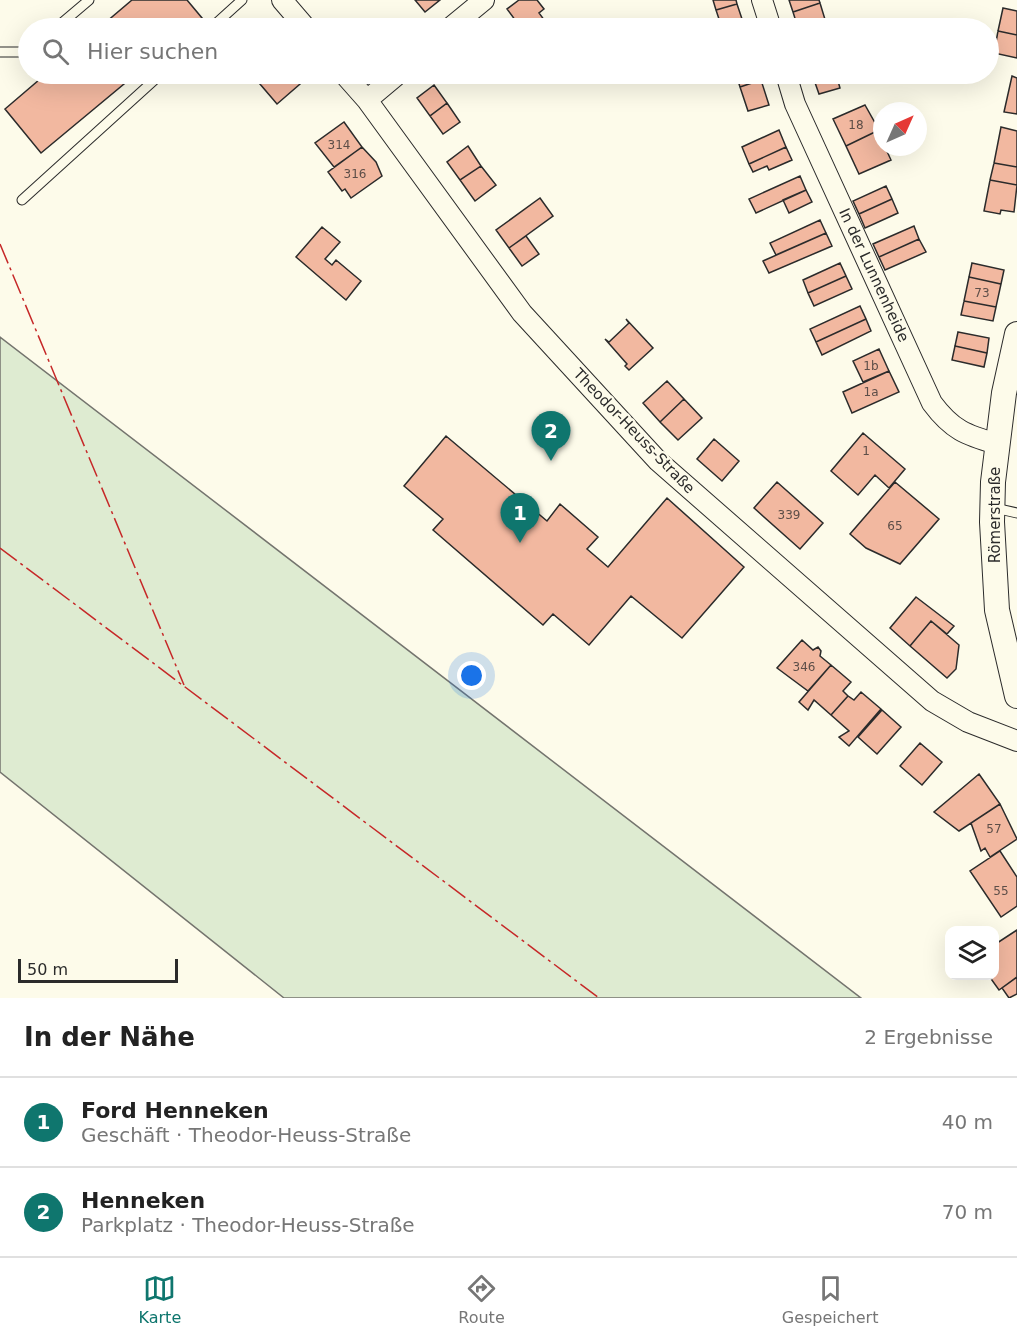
<!DOCTYPE html>
<html lang="de">
<head>
<meta charset="utf-8">
<style>
  body { margin:0; font-family:"DejaVu Sans",sans-serif; background:#f6f6f6; color:#222 }
  .controls { position:absolute; right:18px; bottom:18px; display:grid; overflow:hidden; border-radius:12px; box-shadow:0 6px 24px #0002 }
  .controls button { width:54px; height:54px; display:grid; place-items:center; padding:0; border:0; border-bottom:2px solid #e0e0e0; background:#fff; color:#222; font:30px sans-serif }
  .compass { position:absolute; left:873px; top:102px; width:54px; height:54px; border-radius:50%; background:#fff; box-shadow:0 6px 24px #0002; rotate:45deg }
  .scale { position:absolute; left:18px; bottom:15px; width:160px; box-sizing:border-box; padding-left:6px; border:3px solid #2b2b2b; border-top:0; font-size:16px; line-height:21px; white-space:nowrap; color:#2b2b2b; -webkit-text-stroke:4px #fdfbea; paint-order:stroke }
  .you { position:absolute; left:472px; top:676px; width:21px; height:21px; margin:-15px; border:4px solid #fff; border-radius:50%; background:#1a73e8; box-shadow:0 0 0 9px #1a73e833 }
  .badge { display:grid; place-items:center; width:39px; height:39px; border-radius:50%; background:#0f766e; color:#fff; font-size:20px; font-weight:700 }
  .pin { position:absolute; translate:-50% -50px; filter:drop-shadow(0 2px 3px #0008) }
  .pin::after { content:''; position:absolute; top:32px; width:21px; height:18px; background:inherit; clip-path:polygon(0 0,100% 0,50% 100%) }
  .list { margin:0; padding:0; list-style:none }
  h2 { display:flex; justify-content:space-between; align-items:center; height:78px; margin:0; padding:0 24px; font-size:26px }
  h2 small { font-size:20px; font-weight:400; color:#767676 }
  .list li { display:grid; grid-template-columns:39px 1fr auto; gap:18px; align-items:center; box-sizing:border-box; height:90px; padding:0 24px; border-top:2px solid #e0e0e0 }
  .list b { display:block; font-size:22px; white-space:nowrap }
  .list p { margin:0; font-size:20px; white-space:nowrap; color:#767676 }
  .list em { font-size:20px; font-style:normal; color:#767676 }
  .icon { flex:none; width:33px; height:33px; fill:none; stroke:currentColor; stroke-width:2; stroke-linecap:round; stroke-linejoin:round }
  .map { position:relative; flex:none; width:1017px; height:998px; overflow:hidden }
  .search { position:absolute; background:#fff; box-shadow:0 6px 24px #0002; left:18px; right:18px; top:18px; height:66px; display:flex; align-items:center; gap:15px; box-sizing:border-box; padding:0 21px; border-radius:33px; color:#767676; font-size:22px }
  .sheet { height:258px; background:#fff }
  nav { display:flex; justify-content:space-around; align-items:center; box-sizing:border-box; height:84px; border-top:2px solid #e0e0e0; background:#fff; font-size:16px; color:#767676 }
  nav a { display:grid; justify-items:center; gap:3px }
  nav .on { color:#0f766e }
  .map>svg:first-child { display:block }
  .green { fill:#deebd1; stroke:#74746e; stroke-width:1.5 }
  .building { fill:#f2b8a0; stroke:#2b2b2b; stroke-width:1.5 }
  .lines { fill:none; stroke-linecap:round; stroke-linejoin:round }
  .service-casing { stroke:#2b2b2b; stroke-width:11 }
  .minor-casing { stroke:#2b2b2b; stroke-width:22 }
  .tertiary-casing { stroke:#2b2b2b; stroke-width:26 }
  .service { stroke:#fdfbea; stroke-width:9 }
  .minor { stroke:#fdfbea; stroke-width:20 }
  .tertiary { stroke:#fdfbea; stroke-width:24 }
  .power { stroke:#c62828; stroke-width:1.5; stroke-dasharray:21 4.5 3 4.5; stroke-linecap:butt }
  .labels { text-anchor:middle; stroke-width:4.5; stroke-linejoin:round; paint-order:stroke }
  .number-label { font-size:12px; fill:#5d4e48 }
  .street-label { font-size:15px; fill:#2b2b2b; stroke:#fdfbea }
</style>
</head>
<body>
<div class="map">
<svg width="1017" height="998" viewBox="0 0 1017 998">
  <rect width="100%" height="100%" fill="#fdfbea"/>
  <path class="green" d="M0,337l861,661h-577l-284,-226z"/>
  <path class="building" d="M132,0h55l15,18 -13,10h-90z
    M415,0h25l-15,12z
    M519,0h18l7,9 -5,4 11,15h-29l-14,-19z
    M713,0h23l1,4 -21,6z
    M789,0h30l1,3 -27,9z
    M820,3l7,23 -29,2 -5,-16z
    M737,4l8,24h-23l-6,-18z
    M1003,8l14,3v24l-19,-4z
    M998,31l19,4v23l-23,-5z
    M46,74h90l-95,79 -36,-44z
    M250,74h22l-12,10z
    M272,74h31l4,4 -30,26 -17,-20z
    M736,74h23l2,6 -21,7z
    M812,74h24l4,14 -21,6z
    M1012,76l5,2v36l-13,-2z
    M761,80l8,25 -21,6 -8,-24z
    M434,85l13,18 -17,13 -13,-18z
    M447,103l13,19 -17,12 -13,-18z
    M865,105l14,25 -33,16 -13,-27z
    M344,122l18,25 -28,20 -19,-24z
    M1001,127l16,4v36l-23,-4z
    M779,130l7,17 -37,17 -7,-17z
    M877,131l5,16h3l6,13 -32,14 -13,-28z
    M468,146l13,20 -21,14 -13,-18z
    M362,147l14,15 6,14 -31,22 -6,-9 -3,2 -14,-19z
    M786,147l6,13 -23,10 -2,-4 -14,6 -4,-8z
    M994,163l23,4v18l-27,-5z
    M481,166l15,19 -21,16 -15,-21z
    M800,176l6,14 -50,23 -7,-14z
    M990,180l27,5 -3,27 -13,-2 -1,4 -16,-3z
    M886,186l6,13 -33,15 -6,-13z
    M806,190l6,12 -23,11 -6,-13z
    M540,198l13,18 -44,32 -13,-18z
    M892,199l6,14 -33,15 -6,-14z
    M820,220l6,13 -50,22 -6,-12z
    M914,226l5,13 -40,18 -6,-13z
    M322,227l18,15 -15,17 7,6 4,-5 25,21 -15,19 -50,-43z
    M826,233l6,13 -63,27 -6,-12z
    M526,236l13,18 -17,12 -13,-18z
    M919,239l7,13 -41,18 -6,-13z
    M840,263l6,13 -38,17 -5,-13z
    M972,263l32,7 -3,14 -32,-7z
    M846,276l6,13 -38,17 -6,-13z
    M969,277l32,7 -5,23 -32,-6z
    M964,301l32,6 -3,14 -32,-6z
    M860,306l6,13 -50,23 -6,-13z
    M626,319l27,29 -24,22 -4,-4 2,-2 -22,-25 4,3 20,-19z
    M866,319l5,12 -49,24 -6,-13z
    M958,332l31,6 -2,15 -32,-7z
    M955,346l32,7 -3,14 -32,-7z
    M879,349l10,22 -26,11 -10,-21z
    M889,371l10,21 -47,21 -9,-21z
    M667,381l17,18 -24,23 -17,-19z
    M684,399l18,19 -24,22 -18,-18z
    M863,433l42,36 -16,19 -14,-13 -17,20 -27,-24z
    M446,436l101,85 13,-17 38,33 -11,12 21,18 59,-69 77,69 -62,71 -51,-42 -42,49 -36,-31 -10,11 -110,-95 10,-11 -39,-33z
    M714,439l25,22 -17,20 -25,-22z
    M777,482l46,41 -23,26 -46,-41z
    M895,482l44,37 -39,45 -34,-16 -16,-14z
    M916,597l38,29 -7,8 -16,-13 -21,25 -20,-18z
    M931,621l28,24 -3,24 -9,9 -37,-32z
    M802,640l11,10 5,-3 3,4 -1,5 11,9 -23,26 -31,-23z
    M831,665l20,17 -8,9 5,5 -17,19 -17,-15 -6,10 -9,-8z
    M861,692l20,17 -32,37 -10,-9 10,-6 -18,-16 17,-19 6,4z
    M882,710l19,17 -24,27 -19,-17z
    M920,743l22,19 -20,23 -22,-19z
    M979,774l21,30 -41,27 -25,-19z
    M1000,804l17,35 -27,18 -5,-9 -4,3 -10,-28z
    M1000,851l17,26v29l-16,11 -31,-46z
    M1017,930v47l-18,13 -10,-14h5v-31z
    M1017,977v17l-8,4 -7,-10z"/>
  <g class="lines">
    <g class="service-casing">
      <path id="service" d="M56,28l33,-28
        M211,28l31,-28
        M0,52h28
        M22,200l139,-126
        M995,508l22,5"/>
    </g>
    <g class="minor-casing">
      <path id="minor" d="M282,0l24,28
        M762,0l9,28
        M450,28l34,-28
        M344,74l23,26 155,213 136,148 274,240 36,21 49,19
        M786,74l9,30 137,299c20,27 34,32 65,41
        M367,100l31,-26"/>
    </g>
    <g class="tertiary-casing">
      <path id="tertiary" d="M1017,334l-13,59 -11,89 -1,40 5,88 20,86"/>
    </g>
    <use href="#service" class="service"/>
    <use href="#minor" class="minor"/>
    <use href="#tertiary" class="tertiary"/>
    <path class="power" d="M0,244l184,441
      M0,548l599,450"/>
  </g>
  <g class="labels">
    <g class="number-label">
      <text x="856" y="129">18</text>
      <text x="339" y="149">314</text>
      <text x="355" y="178">316</text>
      <text x="982" y="297">73</text>
      <text x="871" y="370">1b</text>
      <text x="871" y="396">1a</text>
      <text x="866" y="455">1</text>
      <text x="789" y="519">339</text>
      <text x="895" y="530">65</text>
      <text x="804" y="671">346</text>
      <text x="994" y="833">57</text>
      <text x="1001" y="895">55</text>
    </g>
    <g class="street-label">
      <text transform="translate(874 275) rotate(65)" y="5">In der Lunnenheide</text>
      <text transform="translate(634 431) rotate(46)" y="5">Theodor-Heuss-Straße</text>
      <text transform="translate(995 515) rotate(-90)" y="5">Römerstraße</text>
    </g>
  </g>
</svg>
<div class="controls">
<button><svg class="icon" aria-label="layers" viewBox="0 0 24 24"><path d="M12 4l9 5-9 5-9-5zM3 14l9 5 9-5"/></svg></button>
</div>
<svg class="compass" viewBox="-18 -18 36 36"><path d="M0-13l5 13h-10z" fill="#e53935"/><path d="M0 13l5-13h-10z" fill="#767676"/></svg>
<div class="scale">50 m</div>
<div class="you"></div>
<div class="pin badge" style="left:520px;top:543px">1</div>
<div class="pin badge" style="left:551px;top:461px">2</div>
<div class="search"><svg class="icon" aria-label="search" viewBox="0 0 24 24"><circle cx="10" cy="10" r="6"/><path d="M15 15l6 6"/></svg>Hier suchen</div>
</div>
<section class="sheet">
<h2>In der Nähe<small>2 Ergebnisse</small></h2>
<ul class="list">
<li><span class="badge">1</span><div><b>Ford Henneken</b><p>Geschäft · Theodor-Heuss-Straße</p></div><em>40 m</em></li>
<li><span class="badge">2</span><div><b>Henneken</b><p>Parkplatz · Theodor-Heuss-Straße</p></div><em>70 m</em></li>
</ul>
</section>
<nav>
<a class="on"><svg class="icon" aria-label="map" viewBox="0 0 24 24"><path d="M3 6l6-2 6 2 6-2v14l-6 2-6-2-6 2zM9 4v14M15 6v14"/></svg>Karte</a>
<a><svg class="icon" aria-label="directions" viewBox="0 0 24 24"><path d="M12 3l9 9-9 9-9-9zM9 14v-3h6M13 9l2 2-2 2"/></svg>Route</a>
<a><svg class="icon" aria-label="saved" viewBox="0 0 24 24"><path d="M7 4h10v16l-5-4-5 4z"/></svg>Gespeichert</a>
</nav>
</body>
</html>
